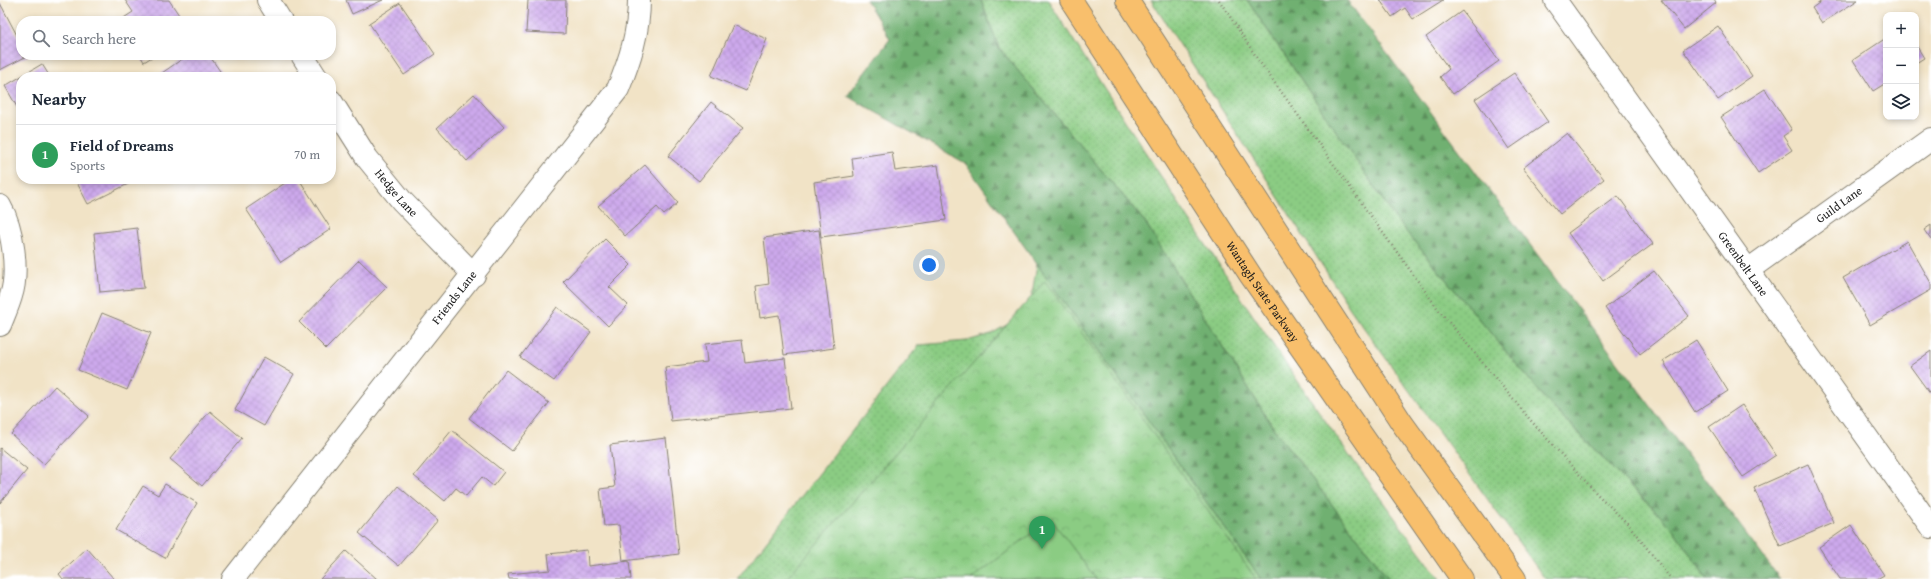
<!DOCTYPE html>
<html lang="en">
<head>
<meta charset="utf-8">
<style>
  body { margin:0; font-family:"Gentium Book Plus",serif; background:#f2f2f3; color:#1f2937 }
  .controls { position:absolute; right:12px; top:12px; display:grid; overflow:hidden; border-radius:8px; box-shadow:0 2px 6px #0003 }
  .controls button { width:36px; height:36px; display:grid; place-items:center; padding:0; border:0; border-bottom:1px solid #e0e1e3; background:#fff; color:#1f2937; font:20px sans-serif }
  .you { position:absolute; left:929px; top:265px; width:14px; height:14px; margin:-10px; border:3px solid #fff; border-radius:50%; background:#1a73e8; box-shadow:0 0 0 6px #1a73e833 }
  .badge { display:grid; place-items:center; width:26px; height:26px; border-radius:50%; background:#db2777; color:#fff; font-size:13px; font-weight:700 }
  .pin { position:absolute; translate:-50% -33px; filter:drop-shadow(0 1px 2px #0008) }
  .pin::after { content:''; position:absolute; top:21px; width:14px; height:12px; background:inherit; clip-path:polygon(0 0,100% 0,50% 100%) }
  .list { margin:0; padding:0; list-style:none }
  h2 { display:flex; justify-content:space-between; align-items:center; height:52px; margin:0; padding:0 16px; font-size:17px }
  h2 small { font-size:13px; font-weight:400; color:#747a83 }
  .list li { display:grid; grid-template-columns:26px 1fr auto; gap:12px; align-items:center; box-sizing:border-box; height:60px; padding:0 16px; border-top:1px solid #e0e1e3 }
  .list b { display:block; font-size:15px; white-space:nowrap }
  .list p { margin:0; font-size:13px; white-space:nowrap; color:#747a83 }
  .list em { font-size:13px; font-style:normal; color:#747a83 }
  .icon { flex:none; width:22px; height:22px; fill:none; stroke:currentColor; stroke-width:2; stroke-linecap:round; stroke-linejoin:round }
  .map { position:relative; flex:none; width:1931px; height:579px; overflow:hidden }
  .search { position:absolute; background:#fff; box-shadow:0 2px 6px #0003; left:16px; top:16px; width:320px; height:44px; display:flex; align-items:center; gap:10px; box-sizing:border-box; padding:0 14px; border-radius:16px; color:#747a83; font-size:15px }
  .panel { position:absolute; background:#fff; box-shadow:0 2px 6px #0003; left:16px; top:72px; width:320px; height:112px; border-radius:16px }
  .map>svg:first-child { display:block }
  .grass { fill:url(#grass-dots); stroke:#547450 }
  .forest { fill:url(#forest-firs); stroke:#466646 }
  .park { fill:url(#park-crowns); stroke:#547450 }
  .pitch { fill:#8bcc83; stroke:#547450 }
  .building { fill:url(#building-cross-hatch) }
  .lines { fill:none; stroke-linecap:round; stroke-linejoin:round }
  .minor-casing { stroke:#868071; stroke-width:24 }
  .motorway-casing { stroke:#868071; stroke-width:24 }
  .path { stroke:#868071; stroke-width:2.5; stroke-dasharray:1 3; stroke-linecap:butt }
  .minor { stroke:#fff; stroke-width:22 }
  .motorway { stroke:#f8bf6c; stroke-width:22 }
  .labels { text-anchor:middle; stroke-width:3; stroke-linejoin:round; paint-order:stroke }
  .street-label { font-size:12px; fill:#1c1c1c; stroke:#fff }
</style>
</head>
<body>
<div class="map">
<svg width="1931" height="579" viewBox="0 0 1931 579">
  <defs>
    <pattern id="grass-dots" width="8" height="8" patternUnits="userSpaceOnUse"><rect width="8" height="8" fill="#8bcc83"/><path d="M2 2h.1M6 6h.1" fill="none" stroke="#77af71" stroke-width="1.8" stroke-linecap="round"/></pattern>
    <pattern id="forest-firs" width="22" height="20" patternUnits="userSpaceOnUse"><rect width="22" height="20" fill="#70b071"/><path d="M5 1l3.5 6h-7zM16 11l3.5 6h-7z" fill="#5b8e5c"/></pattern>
    <pattern id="park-crowns" width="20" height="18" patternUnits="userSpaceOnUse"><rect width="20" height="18" fill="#8bcc83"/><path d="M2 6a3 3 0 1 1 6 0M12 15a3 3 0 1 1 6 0" fill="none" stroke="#77af71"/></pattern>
    <pattern id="building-cross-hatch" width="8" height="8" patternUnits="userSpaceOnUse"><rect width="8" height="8" fill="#cda9ec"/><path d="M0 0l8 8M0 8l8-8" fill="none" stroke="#af91ca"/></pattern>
  </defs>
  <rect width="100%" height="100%" fill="#fff"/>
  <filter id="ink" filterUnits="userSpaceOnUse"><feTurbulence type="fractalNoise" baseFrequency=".025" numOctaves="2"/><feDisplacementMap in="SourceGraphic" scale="8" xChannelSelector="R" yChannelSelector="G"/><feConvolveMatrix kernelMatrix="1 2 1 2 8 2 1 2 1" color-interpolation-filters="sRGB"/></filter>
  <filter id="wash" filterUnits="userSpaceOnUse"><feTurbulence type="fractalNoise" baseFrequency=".012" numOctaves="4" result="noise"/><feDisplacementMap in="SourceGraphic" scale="16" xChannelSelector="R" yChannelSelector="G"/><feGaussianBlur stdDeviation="0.9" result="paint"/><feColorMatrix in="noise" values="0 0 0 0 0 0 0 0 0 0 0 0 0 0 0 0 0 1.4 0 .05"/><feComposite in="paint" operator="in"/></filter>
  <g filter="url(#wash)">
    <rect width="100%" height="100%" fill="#f1e3c6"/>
    <path class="grass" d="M981,0h67c125,197 252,393 392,579h-51l-115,-150 -129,-207 -146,-174z
      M1151,0h96l151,222 150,180 125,127 34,50h-162l-194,-269z
      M1037,264l224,315h-524l182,-234 48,-4 24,-7 38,-22z"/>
    <path class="forest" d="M866,0h115l18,48 146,174 129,207 115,150h-128l-296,-416 -118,-67 43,-57z
      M1247,0h100l433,579h-73l-34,-50 -125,-127 -150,-180z"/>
    <path class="park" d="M1045,281l211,298h-470z"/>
    <path class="pitch" d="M1051,519l45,60h-125z"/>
    <g id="blocks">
      <path class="building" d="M125,0h44l14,21h-64l14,-9z
        M346,0h37l-31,14z
        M528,0h38l-1,34 -39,-2z
        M1380,0h63l-30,19 -8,-11 -13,9z
        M1661,0h53l2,3 -32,26z
        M1823,0h35l-36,23 -10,-15z
        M0,3l21,40v12h8l-29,15z
        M400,3l35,51 -31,21 -35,-52z
        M1462,11l37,50 -46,33 -13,-17 9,-8 -23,-32z
        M733,25l34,14 -21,52 -35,-15z
        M1718,26l34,50 -34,24 -35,-50z
        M1886,38v45l-13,8 -20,-31z
        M1916,45l8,13 -8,5z
        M140,55h15l-11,7z
        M188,55h21l15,22h-64l-1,-2z
        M42,64l8,13h-29v37l-16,-28z
        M1514,73l34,49 -39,27 -34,-50z
        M1765,89l27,41 -9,6 9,14 -34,23 -37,-56z
        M474,94l30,33 -37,34 -30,-33z
        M711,102l32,26 -44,53 -31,-25z
        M1567,133l37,46 -44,35 -37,-46z
        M892,152l3,19 43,-6 8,55 -125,17 -7,-55 40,-6 -2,-18z
        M645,165l33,38 -14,12 -7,-8 -32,29 -27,-30z
        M75,179h58l1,2 -46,23z
        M291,179h8l32,50 -50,33 -35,-53z
        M1618,196l35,48 -50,37 -35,-48z
        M1931,225v15l-7,-10z
        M137,228l7,60 -44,4 -6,-59z
        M819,230l15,118 -50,7 -5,-40 -19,3 -4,-32 13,-2 -5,-46z
        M605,239l26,26 -22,22 19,18 -20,21 -45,-44z
        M1907,241l24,42v7l-61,35 -27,-47z
        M359,260l28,27 -61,62 -27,-27z
        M1654,271l35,45 -49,38 -35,-46z
        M557,307l34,25 -37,49 -34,-24z
        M102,313l49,20 -24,57 -49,-20z
        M742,340l3,23 40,-5 6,50 -120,13 -6,-54 42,-5 -2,-18z
        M1696,340l32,51 -33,21 -32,-51z
        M1931,351v44l-21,-29z
        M264,357l30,17 -30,52 -29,-16z
        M506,370l43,33 -37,48 -43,-33z
        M55,386l34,30 -45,48 -33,-30z
        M1742,405l34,50 -33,22 -34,-50z
        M210,411l32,27 -40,48 -32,-27z
        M452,430l52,42 -11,14 -11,-9 -16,19 -10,-8 -11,13 -31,-25z
        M666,438l13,116 -56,7 -4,-36 -15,1 -4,-37 15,-2 -5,-42z
        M0,448l27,22 -27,33z
        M1808,464l26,59 -54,23 -26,-58z
        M165,484l32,19 -32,55 -49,-28 27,-44 15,9z
        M398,486l40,34 -39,46 -40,-33z
        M1851,525l33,50 -7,4h-37l-21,-32z
        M87,548l27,31h-51l-4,-5z
        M587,550l1,16 41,-5 2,18h-122l-1,-5 42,-4 -2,-16z
        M346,551l31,28h-57z"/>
    </g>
  </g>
  <g filter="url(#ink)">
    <use href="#blocks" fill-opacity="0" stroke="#868071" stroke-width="1"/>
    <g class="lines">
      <g class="minor-casing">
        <g id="minor">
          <path d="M268,0l13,21"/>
          <path id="s1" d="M1555,0l376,527"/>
          <path d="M302,55l14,22"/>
          <path id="s2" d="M331,101l36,57 35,43 72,74"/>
          <path d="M0,206c13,22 19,66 11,90 -3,10 -7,19 -11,29"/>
          <path id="s3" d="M1748,270l183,-131"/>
          <path id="s4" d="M233,579l385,-490c12,-29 21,-57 21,-89"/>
        </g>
      </g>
      <g class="motorway-casing">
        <g id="motorway">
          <path id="s5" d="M1071,0l180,276 211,303"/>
          <path d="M1127,0l275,423 113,156"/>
        </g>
      </g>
      <path class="path" d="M1219,0l40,61 179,248 94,113 65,72 31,30 43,55"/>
      <use href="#minor" class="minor"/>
      <use href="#motorway" class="motorway"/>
    </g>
  </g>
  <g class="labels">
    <g class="street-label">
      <text dy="4" stroke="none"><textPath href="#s2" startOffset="113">Hedge Lane</textPath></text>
      <text dy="4" stroke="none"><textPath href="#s3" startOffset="112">Guild Lane</textPath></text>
      <text dy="4" stroke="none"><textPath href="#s1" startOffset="324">Greenbelt Lane</textPath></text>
      <text dy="4" stroke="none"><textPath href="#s5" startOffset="349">Wantagh State Parkway</textPath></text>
      <text dy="4" stroke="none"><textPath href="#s4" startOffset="358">Friends Lane</textPath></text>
    </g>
  </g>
</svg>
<div class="controls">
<button>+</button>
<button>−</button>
<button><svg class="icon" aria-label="layers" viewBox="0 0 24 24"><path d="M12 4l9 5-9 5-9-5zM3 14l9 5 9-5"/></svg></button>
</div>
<div class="you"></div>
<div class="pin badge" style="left:1042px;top:549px;background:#2e9e5b">1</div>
<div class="search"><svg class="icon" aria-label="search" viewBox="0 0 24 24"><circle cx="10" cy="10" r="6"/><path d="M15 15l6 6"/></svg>Search here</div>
<section class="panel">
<h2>Nearby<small></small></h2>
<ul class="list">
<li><span class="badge" style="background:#2e9e5b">1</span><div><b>Field of Dreams</b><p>Sports</p></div><em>70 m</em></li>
</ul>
</section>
</div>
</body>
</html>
